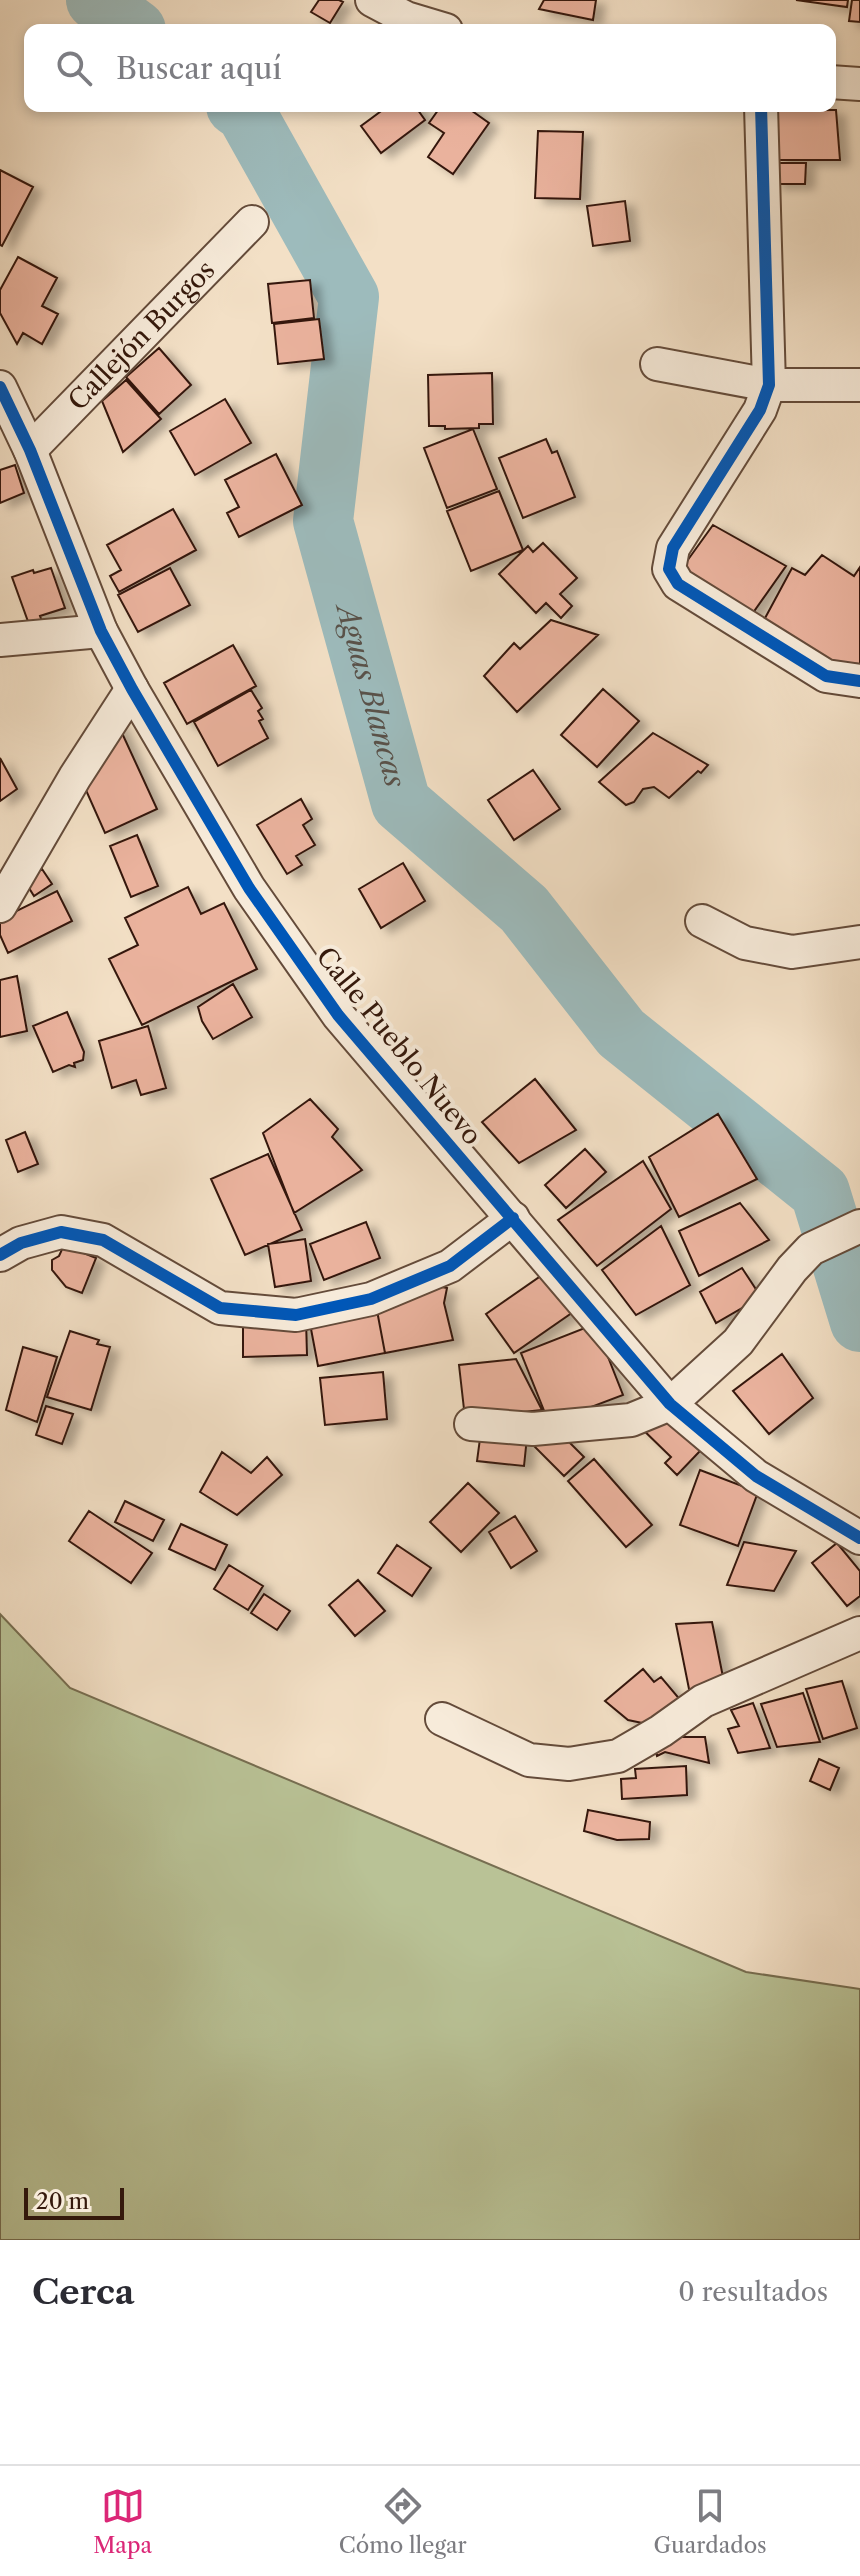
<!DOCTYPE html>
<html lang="es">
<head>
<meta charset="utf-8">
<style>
  body { margin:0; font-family:"Libre Caslon Text",serif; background:#f2f2f3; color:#2b2b33 }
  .scale { position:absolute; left:24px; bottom:20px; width:100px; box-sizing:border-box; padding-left:8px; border:4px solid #35190c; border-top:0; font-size:22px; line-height:28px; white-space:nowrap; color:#35190c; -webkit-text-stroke:6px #f7ebda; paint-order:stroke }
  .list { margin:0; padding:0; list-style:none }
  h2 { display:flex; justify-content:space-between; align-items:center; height:104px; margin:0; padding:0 32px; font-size:34px }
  h2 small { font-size:26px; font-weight:400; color:#7c7c81 }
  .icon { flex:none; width:44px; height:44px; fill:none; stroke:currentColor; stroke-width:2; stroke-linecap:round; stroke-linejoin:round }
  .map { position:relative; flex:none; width:860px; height:2240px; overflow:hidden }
  .search { position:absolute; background:#fff; box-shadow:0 4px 12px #0003; left:24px; right:24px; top:24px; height:88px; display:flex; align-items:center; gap:20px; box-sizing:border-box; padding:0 28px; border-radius:16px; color:#7c7c81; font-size:30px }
  .sheet { height:224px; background:#fff }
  nav { display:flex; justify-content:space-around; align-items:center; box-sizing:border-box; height:112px; border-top:2px solid #e1e1e2; background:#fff; font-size:22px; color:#7c7c81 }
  nav a { display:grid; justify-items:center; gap:4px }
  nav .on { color:#db2777 }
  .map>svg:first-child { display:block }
  .green { fill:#b9c296; stroke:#776e51; stroke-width:2 }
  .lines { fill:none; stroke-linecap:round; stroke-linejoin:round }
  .river { stroke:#9dbbbc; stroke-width:60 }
  .building { fill:#eab29d; stroke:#35190c; stroke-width:2; filter:url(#shadow) }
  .minor-casing { stroke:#644b3a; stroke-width:36 }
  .minor { stroke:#f7ebda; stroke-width:32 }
  .cycleway-casing { stroke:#f7ebda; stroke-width:17 }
  .cycleway { stroke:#0057b8; stroke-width:12 }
  .labels { text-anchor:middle; stroke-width:8; stroke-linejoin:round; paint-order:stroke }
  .street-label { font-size:26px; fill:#35190c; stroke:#f7ebda }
  .water-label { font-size:28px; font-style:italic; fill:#59524a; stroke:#f7ebda }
</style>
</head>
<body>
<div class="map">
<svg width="860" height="2240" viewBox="0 0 860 2240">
  <defs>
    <filter id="shadow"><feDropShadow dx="9" dy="5" stdDeviation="4" flood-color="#0004"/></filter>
  </defs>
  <rect width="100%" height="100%" fill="#f3e0c6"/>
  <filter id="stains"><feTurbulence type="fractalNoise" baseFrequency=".0025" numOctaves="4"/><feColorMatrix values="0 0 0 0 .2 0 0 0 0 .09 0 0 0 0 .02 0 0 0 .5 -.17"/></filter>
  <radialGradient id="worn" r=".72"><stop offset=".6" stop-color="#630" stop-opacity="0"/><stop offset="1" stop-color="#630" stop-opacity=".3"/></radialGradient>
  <path class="green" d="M0,1614l70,74 676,284 114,17v251h-860z"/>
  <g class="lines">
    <g class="river">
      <path d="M96,0l40,30"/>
      <path id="s1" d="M236,106l10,7 103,184 -26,224 78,282 123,106 97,124 199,159 40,130"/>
    </g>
  </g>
  <path class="building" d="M319,0h20l4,2 -13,21 -19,-11z
    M544,0h52l-3,20 -54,-11z
    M796,0h52l-1,7z
    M852,0h8v22l-11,-1z
    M388,106h27l10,14 -44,33 -20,-27z
    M441,106h24l24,17 -36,51 -25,-17 16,-24 -15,-10z
    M790,106h16v4h30l4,50h-63l-3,-50h16z
    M538,131l45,1 -3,67 -45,-1z
    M774,163h32l-1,21h-31z
    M0,170l33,17 -31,59 -2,-1z
    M625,201l5,40 -37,5 -6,-40z
    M18,257l39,21 -15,28 16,8 -16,30 -19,-11 -6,11 -17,-31v-23z
    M310,280l4,38 -42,5 -4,-39z
    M319,319l5,40 -46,5 -4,-40z
    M159,348l32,37 -32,29 -33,-37z
    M492,373l1,51h-14v4l-34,1v-3h-16l-1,-51z
    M126,380l35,39 -38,33 -21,-51z
    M225,399l26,44 -56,32 -25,-44z
    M473,429l24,60 -50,19 -23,-60z
    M546,439l6,14 5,-2 18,46 -52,21 -24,-60z
    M276,454l26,51 -63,32 -12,-24 12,-6 -14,-27z
    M15,465l9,28 -24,10v-33z
    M499,491l24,59 -52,21 -24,-60z
    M173,509l23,41 -77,42 -9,-16 11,-6 -14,-25z
    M713,525l73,41 -36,51 -68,-49z
    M543,543l34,35 -17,16 12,12 -11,12 -15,-15 -10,10 -37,-39 29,-28 5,6z
    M822,555l32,21 6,-9v97l-33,-2 -63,-42 28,-52 13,7z
    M51,568l14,40 -25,8 4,11h-14l-18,-50 21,-7 1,3z
    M170,568l20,37 -52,27 -20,-37z
    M551,620l47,15 -81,77 -33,-36 30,-33 6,6z
    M233,645l23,41 -69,38 -23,-41z
    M603,689l36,32 -42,46 -36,-32z
    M251,690l11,18 -4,3 5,8 -4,2 9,17 -50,28 -24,-44z
    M116,720l41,89 -52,24 -20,-45z
    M653,733l55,32 -7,8 -3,-2 -29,27 -15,-11 -11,2 -9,13 -8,3 -27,-23z
    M0,758l17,31 -17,12z
    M533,770l27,39 -46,31 -26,-40z
    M301,799l11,20 -9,6 12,20 -19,11 6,9 -15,9 -30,-49z
    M137,835l21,51 -27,11 -21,-51z
    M403,863l22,38 -44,27 -22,-39z
    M42,869l10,15 -18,12 -10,-16z
    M188,887l13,27 23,-11 33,66 -115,56 -33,-66 29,-14 -13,-27z
    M57,891l15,30 -64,32 -8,-18v-16z
    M17,976l10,55 -27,6v-57z
    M233,984l19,33 -39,22 -11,-18 -4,-14z
    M67,1012l17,40 -1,8 -9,3 1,4 -6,-2 -16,7 -20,-46z
    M148,1026l18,62 -25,7 -5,-15 -24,8 -13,-47z
    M535,1079l41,51 -57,33 -37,-41z
    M310,1099l28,30 -6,8 30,33 -68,43 -31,-80z
    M718,1114l39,65 -78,38 -30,-60z
    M25,1132l13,32 -20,8 -12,-32z
    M585,1149l21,23 -40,36 -21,-23z
    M268,1154l34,76 -57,25 -34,-76z
    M643,1161l28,48 -74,57 -39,-46z
    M740,1203l29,37 -70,36 -20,-45z
    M366,1222l14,36 -56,22 -14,-36z
    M661,1226l29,59 -54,30 -34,-45z
    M305,1239l6,42 -36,6 -7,-43z
    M64,1245l32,13 -14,35 -16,-6 -14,-17v-10l7,-4z
    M742,1268l19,29 -45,26 -16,-31z
    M548,1271l28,39 -62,43 -28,-39z
    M437,1286l10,2 -3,15 9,37 -68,13 -10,-53z
    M375,1300l10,53 -67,13 -10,-53z
    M306,1320l1,35 -64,2v-36z
    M595,1324l28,71 -74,28 -28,-70z
    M70,1331l29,9 -2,4 13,3 -19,63 -44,-13z
    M23,1347l34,10 -20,65 -31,-12z
    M782,1354l31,44 -44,36 -36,-43z
    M516,1359l26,51 -77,8 -6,-53z
    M383,1372l4,47 -62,6 -5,-47z
    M46,1406l27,8 -11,30 -26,-9z
    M658,1411l42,40 -23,24 -12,-12 6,-6 -37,-36z
    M481,1431l46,6 -3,29 -47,-5z
    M559,1432l25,25 -20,19 -30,-30z
    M222,1452l29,21 16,-16 15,18 -45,40 -37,-23z
    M594,1459l58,66 -26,22 -58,-66z
    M700,1470l58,22 -20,54 -58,-21z
    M468,1483l31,30 -38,39 -31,-30z
    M125,1501l39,19 -11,21 -38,-19z
    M89,1511l63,42 -21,30 -62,-42z
    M515,1516l22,35 -26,17 -22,-36z
    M181,1524l46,21 -12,25 -46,-21z
    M744,1542l52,9 -22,40 -47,-6z
    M837,1543l23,28v25l-13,10 -35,-43z
    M397,1545l34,23 -19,28 -34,-23z
    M229,1565l34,21 -15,24 -34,-21z
    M358,1580l27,31 -30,25 -26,-31z
    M264,1594l26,17 -13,19 -26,-17z
    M712,1622l12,60 -33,17 -15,-75z
    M643,1669l11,13 7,-5 21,25 -35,22 -19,-4 -23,-19z
    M842,1681l15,47 -34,11 -17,-50z
    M803,1693l17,49 -43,5 -16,-43z
    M753,1703l17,45 -32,5 -10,-24 11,-3 -8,-16z
    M652,1737h53l4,26 -44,-11 -8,4z
    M819,1759l20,9 -9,22 -20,-9z
    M686,1766l1,29 -65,4 -1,-20 15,-1 -1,-9z
    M588,1810l62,12 -1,17 -32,1 -33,-9z"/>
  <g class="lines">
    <g class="minor-casing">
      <g id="minor">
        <path d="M372,0l34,18 40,12"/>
        <path d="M830,82l30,2"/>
        <path d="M761,106l8,279 -9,25 -87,138 -4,21 9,15 148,92 34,5"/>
        <path d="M657,364l112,21h91"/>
        <path d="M0,387l30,63 71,181 31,58 117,199 89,127 332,389 86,72 104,62"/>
        <path id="s2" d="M30,450l222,-228"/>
        <path d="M0,640l101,-9"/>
        <path d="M0,906l75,-129 57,-88"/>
        <path d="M702,921l43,22 47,9 68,-10"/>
        <path d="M0,1255l21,-12 40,-11 42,8 117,68 76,7 75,-16 79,-33 63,-48"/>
        <path d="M471,1424l62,5 98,-9 39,-16 68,-62 54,-73 19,-20 49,-23"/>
        <path d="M442,1719l87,41 40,4 49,-8 43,-25 42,-30 157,-68"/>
      </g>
    </g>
    <use href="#minor" class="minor"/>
    <g class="cycleway-casing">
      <path id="cycleway" d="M761,106l8,279 -9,25 -87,138 -4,21 9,15 148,92 34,5
        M0,387l30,63 71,181 31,58 117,199 89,127 332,389 86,72 104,62
        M0,1255l21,-12 40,-11 42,8 117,68 76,7 75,-16 79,-33 63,-48"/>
    </g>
    <use href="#cycleway" class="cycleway"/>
  </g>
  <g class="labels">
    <g class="street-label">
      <text dy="9" stroke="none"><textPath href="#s2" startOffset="160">Callejón Burgos</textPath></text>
      <text transform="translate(399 1046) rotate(51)" y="9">Calle Pueblo Nuevo</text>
    </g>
    <g class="water-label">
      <text dy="10" stroke="none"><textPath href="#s1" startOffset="630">Aguas Blancas</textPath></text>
    </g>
  </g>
  <rect width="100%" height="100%" filter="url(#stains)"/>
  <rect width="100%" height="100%" fill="url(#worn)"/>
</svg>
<div class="scale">20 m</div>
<div class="search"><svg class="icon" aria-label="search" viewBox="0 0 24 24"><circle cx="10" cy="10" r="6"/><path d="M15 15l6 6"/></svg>Buscar aquí</div>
</div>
<section class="sheet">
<h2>Cerca<small>0 resultados</small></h2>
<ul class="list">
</ul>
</section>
<nav>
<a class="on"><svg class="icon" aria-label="map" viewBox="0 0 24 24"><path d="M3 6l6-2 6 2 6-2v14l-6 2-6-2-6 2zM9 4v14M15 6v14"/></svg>Mapa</a>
<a><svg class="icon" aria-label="directions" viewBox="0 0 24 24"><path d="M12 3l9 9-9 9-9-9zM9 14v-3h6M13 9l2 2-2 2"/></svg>Cómo llegar</a>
<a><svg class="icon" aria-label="saved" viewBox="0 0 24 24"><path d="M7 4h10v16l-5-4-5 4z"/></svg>Guardados</a>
</nav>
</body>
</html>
